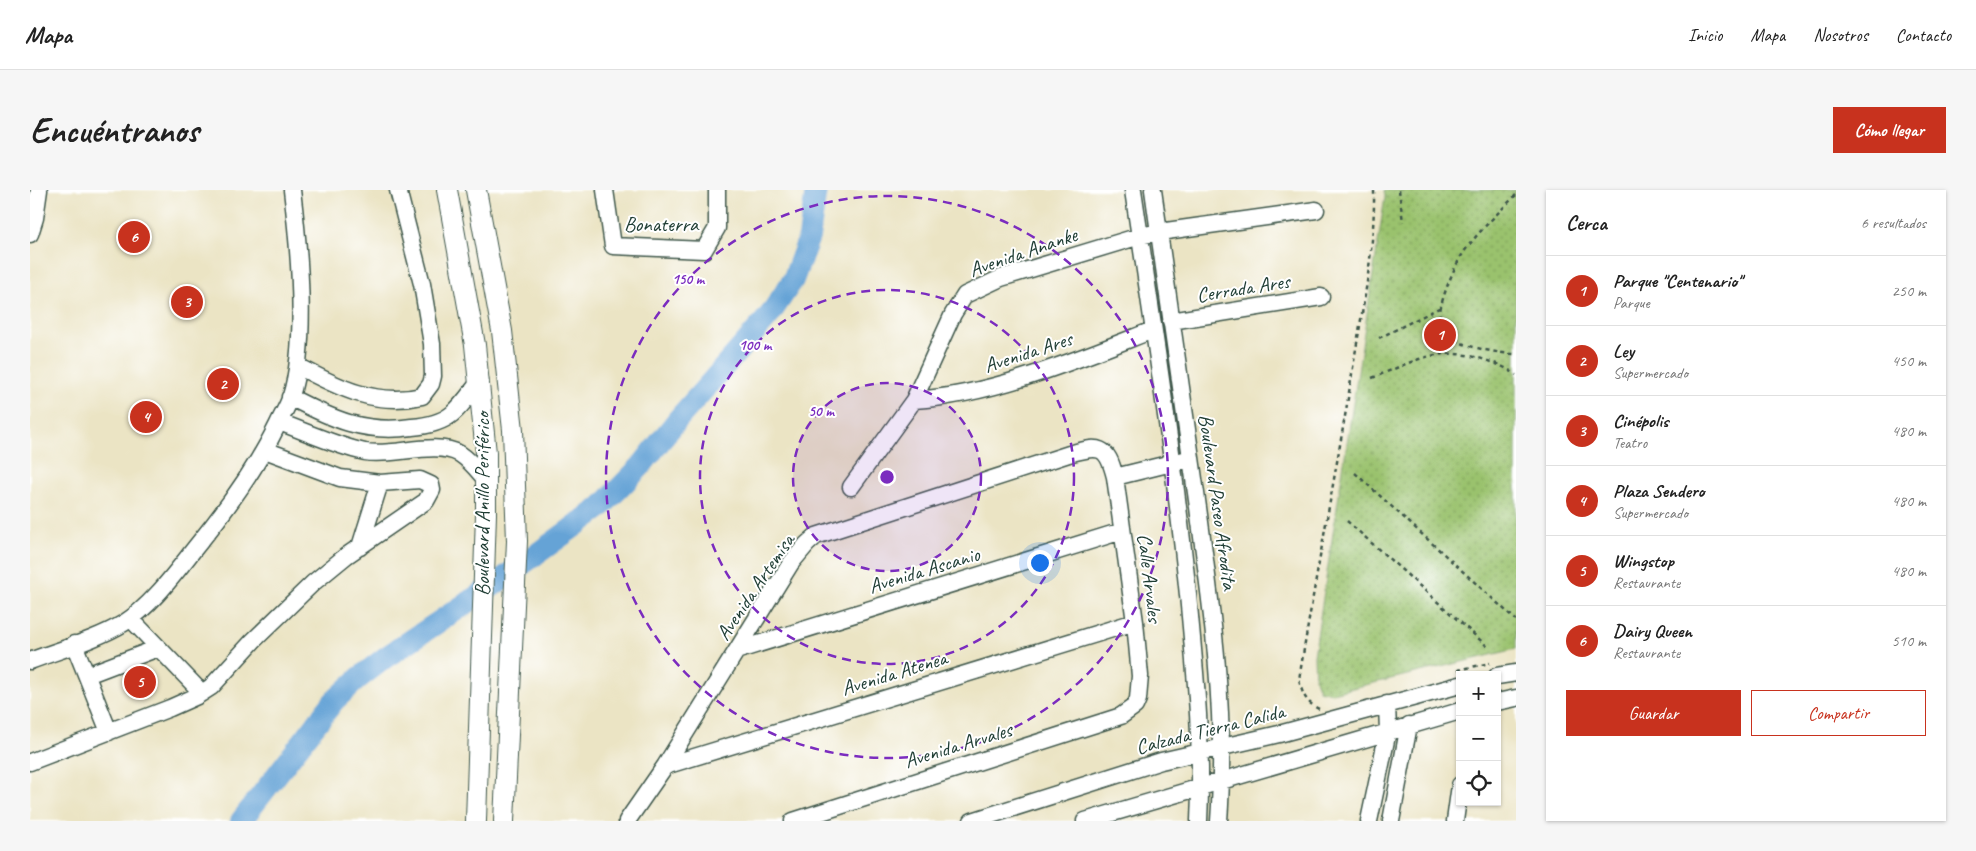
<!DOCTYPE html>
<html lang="es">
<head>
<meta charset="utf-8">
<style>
  body { margin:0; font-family:Caveat,sans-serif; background:#f6f6f6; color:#222 }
  .controls { position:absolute; right:15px; bottom:15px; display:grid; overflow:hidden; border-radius:0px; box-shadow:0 1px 4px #0004 }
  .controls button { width:45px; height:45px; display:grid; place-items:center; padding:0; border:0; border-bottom:1px solid #e0e0e0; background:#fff; color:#222; font:25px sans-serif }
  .you { position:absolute; left:1009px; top:372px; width:18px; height:18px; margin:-12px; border:4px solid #fff; border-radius:50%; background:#1a73e8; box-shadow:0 0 0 8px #1a73e833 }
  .badge { display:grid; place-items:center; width:32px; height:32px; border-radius:50%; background:#c8321e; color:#fff; font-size:16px; font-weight:700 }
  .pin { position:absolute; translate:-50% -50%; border:2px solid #fff; box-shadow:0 1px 5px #0006 }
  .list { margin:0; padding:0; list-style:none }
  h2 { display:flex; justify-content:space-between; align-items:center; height:65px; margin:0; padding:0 20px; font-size:21px }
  h2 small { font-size:16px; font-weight:400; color:#767676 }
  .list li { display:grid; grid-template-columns:32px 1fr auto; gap:15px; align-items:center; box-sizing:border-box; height:70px; padding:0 20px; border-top:1px solid #e0e0e0 }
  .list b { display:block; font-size:19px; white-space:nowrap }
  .list p { margin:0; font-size:16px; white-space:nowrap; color:#767676 }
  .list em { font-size:16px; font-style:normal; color:#767676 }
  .actions { display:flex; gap:10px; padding:15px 20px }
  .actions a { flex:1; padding:11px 0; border:1px solid #c8321e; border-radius:0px; text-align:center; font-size:18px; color:#c8321e }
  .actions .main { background:#c8321e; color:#fff }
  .icon { flex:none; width:28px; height:28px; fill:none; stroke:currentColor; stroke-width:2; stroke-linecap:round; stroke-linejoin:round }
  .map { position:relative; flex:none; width:1486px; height:631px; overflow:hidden; border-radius:0px }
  header { display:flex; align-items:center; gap:30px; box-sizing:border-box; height:70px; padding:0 25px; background:#fff; border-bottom:1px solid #e0e0e0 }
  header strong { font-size:24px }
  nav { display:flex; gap:28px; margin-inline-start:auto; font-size:18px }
  .intro { display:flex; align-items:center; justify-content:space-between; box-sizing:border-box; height:120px; padding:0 30px }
  h1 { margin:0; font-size:35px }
  .button { padding:12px 22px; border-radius:0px; background:#c8321e; color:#fff; font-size:18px; font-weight:700 }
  main { display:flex; gap:30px; padding:0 30px }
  aside { flex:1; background:#fff; border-radius:0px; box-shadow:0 1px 4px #0004 }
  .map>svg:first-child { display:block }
  .grass { fill:url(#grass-dots); stroke:#5c8050 }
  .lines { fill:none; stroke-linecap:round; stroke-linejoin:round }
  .river { stroke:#65a3d6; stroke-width:22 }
  .minor-casing { stroke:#3e564a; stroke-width:19 }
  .major-casing { stroke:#3e564a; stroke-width:22 }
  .path { stroke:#3e564a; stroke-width:2.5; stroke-dasharray:4 4; stroke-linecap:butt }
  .minor { stroke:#fff; stroke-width:16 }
  .major { stroke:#fff; stroke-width:20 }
  .ring { fill:none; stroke:#7b2cbf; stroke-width:2.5; stroke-dasharray:9 6 }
  .labels { text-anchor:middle; stroke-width:4; stroke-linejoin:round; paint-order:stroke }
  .street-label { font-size:21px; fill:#1f3d34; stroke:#fff }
  .centre { fill:#7b2cbf; stroke:#fff; stroke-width:2.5 }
  .ring-label { font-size:15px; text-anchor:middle; font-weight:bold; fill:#7b2cbf; stroke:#fff; stroke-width:4; stroke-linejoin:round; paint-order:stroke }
</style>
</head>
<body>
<header>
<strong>Mapa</strong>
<nav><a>Inicio</a><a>Mapa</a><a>Nosotros</a><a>Contacto</a></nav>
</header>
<div class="intro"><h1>Encuéntranos</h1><a class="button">Cómo llegar</a></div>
<main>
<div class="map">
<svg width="1486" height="631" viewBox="0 0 1486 631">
  <defs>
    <pattern id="grass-dots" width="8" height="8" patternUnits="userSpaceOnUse" patternTransform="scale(1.25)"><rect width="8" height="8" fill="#9ac26d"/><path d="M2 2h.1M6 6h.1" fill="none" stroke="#7d9f5a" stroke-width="1.8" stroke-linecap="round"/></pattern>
  </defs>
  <rect width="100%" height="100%" fill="#fff"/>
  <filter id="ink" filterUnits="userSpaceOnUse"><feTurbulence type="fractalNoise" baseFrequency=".02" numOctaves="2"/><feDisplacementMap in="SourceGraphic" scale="10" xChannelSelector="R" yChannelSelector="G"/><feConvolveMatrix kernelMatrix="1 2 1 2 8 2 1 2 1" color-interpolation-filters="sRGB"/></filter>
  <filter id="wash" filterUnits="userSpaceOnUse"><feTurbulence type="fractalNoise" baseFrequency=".0096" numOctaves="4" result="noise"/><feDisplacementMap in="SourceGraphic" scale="20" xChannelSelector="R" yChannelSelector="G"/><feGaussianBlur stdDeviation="1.12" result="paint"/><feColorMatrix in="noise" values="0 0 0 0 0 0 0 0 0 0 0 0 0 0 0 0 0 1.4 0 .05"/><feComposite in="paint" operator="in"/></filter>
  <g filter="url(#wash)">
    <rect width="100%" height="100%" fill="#ebe4c4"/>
    <path class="grass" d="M1354,0h132v459l-184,44 -13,-3 -4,-11 -1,-23 71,-459z"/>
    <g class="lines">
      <path class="river" d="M211,631l93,-120 25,-23 27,-21 105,-70 109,-79 41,-42 37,-47 91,-103 24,-36 16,-43 7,-47"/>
    </g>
  </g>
  <g filter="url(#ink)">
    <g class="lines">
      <g class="minor-casing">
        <path id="minor" d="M575,0l8,56 91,4 13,-22v-38
          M1103,0c20,135 41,269 55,405 7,75 15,150 11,226
          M1123,0c14,101 29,202 43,303 15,109 31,218 23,328
          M0,44l5,-16 4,-28
          M1141,131l150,-24
          M268,176c39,21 78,41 124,30l9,-12 2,-8 -1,-32 -10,-60 -24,-94
          M260,207c42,22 74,37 122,30 14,-1 29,-4 40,-13 11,-9 19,-22 28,-33
          M884,210c80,-5 164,-41 239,-70
          M249,232c28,10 57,24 86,30 29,5 70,-12 95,2 11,7 18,17 27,27
          M1085,287l69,-17
          M821,297l63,-87 39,-86 12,-19 36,-17 139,-42 19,-4 157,-22
          M330,357l20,-64
          M101,429l71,74
          M44,454l35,88
          M709,460l383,-119
          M0,471c29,-11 68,-22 94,-38 28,-17 54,-54 75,-80 30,-37 58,-76 79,-119 4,-9 10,-18 13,-28 17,-55 8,-148 1,-206
          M57,485l71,-27
          M1467,486l19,-3
          M1467,512l19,-4
          M0,572l140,-54 27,-12 14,-9 42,-46 60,-58 33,-27 80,-55 6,-11 -1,-5 -11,-5 -40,3 -40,-5 -75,-28
          M635,576l470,-144
          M597,631l38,-55 126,-203 16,-19 9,-8 253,-82c30,-9 38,-9 46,23l20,145 5,54 -2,23 -3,7 -14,10 -328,105
          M942,631l189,-60 118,-27 181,-49
          M1055,631l375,-110
          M1339,631l19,-90 -1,-27
          M1361,631l18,-96
          M1425,631l5,-36"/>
      </g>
      <g class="major-casing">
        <path id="major" d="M417,0l28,155 11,108v61l-10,307
          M446,0l26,141 11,99 4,111 -13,280"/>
      </g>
      <path class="path" d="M1369,0l4,32
        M1486,5c-16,16 -43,42 -54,60 -8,12 -25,52 -22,65 1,4 5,11 7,14 9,12 54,20 69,20
        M1349,148l62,-31
        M1342,188c41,-16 67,-34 113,-18 12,4 21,7 31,15
        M1325,283l161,147
        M1317,331l141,126
        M1428,480l32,-7
        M1289,519c-13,-6 -17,-16 -20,-29 17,-108 39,-216 56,-325 9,-54 20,-110 19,-165"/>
      <use href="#minor" class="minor"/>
      <use href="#major" class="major"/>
    </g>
  </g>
  <circle cx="857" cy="287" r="94" fill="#7b2cbf" fill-opacity=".12"/>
  <g class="ring">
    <circle cx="857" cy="287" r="94"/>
    <circle cx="857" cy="287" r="187"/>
    <circle cx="857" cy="287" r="281"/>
  </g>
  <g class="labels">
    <g class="street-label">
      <text x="631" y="41">Bonaterra</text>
      <text transform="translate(993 62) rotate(-19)" y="7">Avenida Ananke</text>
      <text transform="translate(1213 98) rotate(-9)" y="7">Cerrada Ares</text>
      <text transform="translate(998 162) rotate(-18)" y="7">Avenida Ares</text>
      <text transform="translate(1188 312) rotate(82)" y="7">Boulevard Paseo Afrodita</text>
      <text transform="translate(452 314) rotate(-90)" y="7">Boulevard Anillo Periférico</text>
      <text transform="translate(894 380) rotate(-17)" y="7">Avenida Ascanio</text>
      <text transform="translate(1120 388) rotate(83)" y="7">Calle Arvales</text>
      <text transform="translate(725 397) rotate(-56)" y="7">Avenida Artemisa</text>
      <text transform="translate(864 483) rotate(-17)" y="7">Avenida Atenea</text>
      <text transform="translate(1180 539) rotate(-14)" y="7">Calzada Tierra Calida</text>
      <text transform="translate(928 555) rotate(-17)" y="7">Avenida Arvales</text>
    </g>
  </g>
  <circle cx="857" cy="287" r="8" class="centre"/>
  <g class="ring-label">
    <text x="658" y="94">150 m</text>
    <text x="725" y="160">100 m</text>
    <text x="791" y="226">50 m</text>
  </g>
</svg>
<div class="controls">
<button>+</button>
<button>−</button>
<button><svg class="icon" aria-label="locate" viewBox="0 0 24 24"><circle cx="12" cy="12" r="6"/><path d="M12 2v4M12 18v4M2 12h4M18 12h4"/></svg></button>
</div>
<div class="you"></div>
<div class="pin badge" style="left:1410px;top:145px">1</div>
<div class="pin badge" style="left:193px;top:194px">2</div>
<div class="pin badge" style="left:157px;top:112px">3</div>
<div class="pin badge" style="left:116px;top:227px">4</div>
<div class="pin badge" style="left:110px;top:492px">5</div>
<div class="pin badge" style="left:104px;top:47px">6</div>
</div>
<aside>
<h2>Cerca<small>6 resultados</small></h2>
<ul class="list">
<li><span class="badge">1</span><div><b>Parque &quot;Centenario&quot;</b><p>Parque</p></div><em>250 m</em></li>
<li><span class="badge">2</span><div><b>Ley</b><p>Supermercado</p></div><em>450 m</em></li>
<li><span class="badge">3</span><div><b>Cinépolis</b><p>Teatro</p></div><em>480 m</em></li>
<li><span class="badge">4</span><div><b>Plaza Sendero</b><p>Supermercado</p></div><em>480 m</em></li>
<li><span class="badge">5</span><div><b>Wingstop</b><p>Restaurante</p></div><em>480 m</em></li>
<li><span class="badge">6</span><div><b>Dairy Queen</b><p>Restaurante</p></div><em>510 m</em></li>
</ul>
<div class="actions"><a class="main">Guardar</a><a>Compartir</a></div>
</aside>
</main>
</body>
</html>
